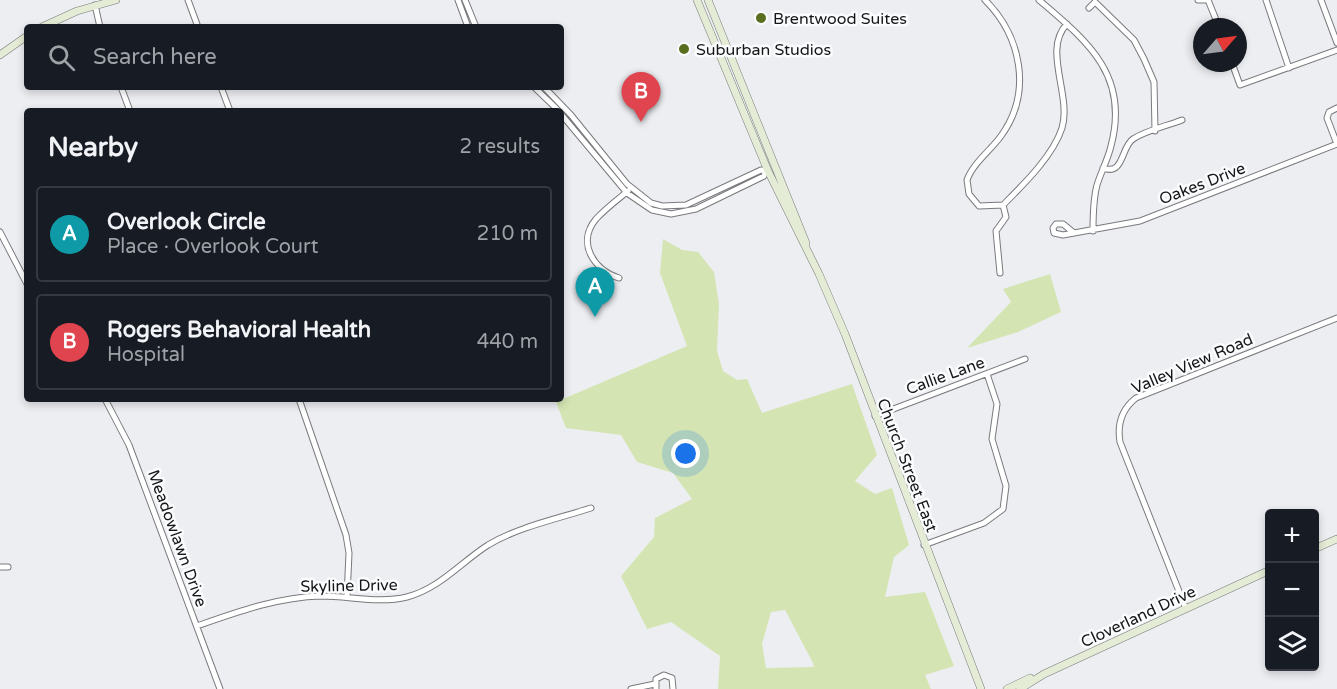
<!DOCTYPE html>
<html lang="en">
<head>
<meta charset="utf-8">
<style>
  body { margin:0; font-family:"Varela Round",sans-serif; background:#20242c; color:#f1f3f6 }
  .controls { position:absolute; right:18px; bottom:18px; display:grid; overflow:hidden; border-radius:6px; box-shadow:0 3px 9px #0003 }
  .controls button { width:54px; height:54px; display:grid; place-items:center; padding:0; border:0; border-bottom:2px solid #363941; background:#171b24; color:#f1f3f6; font:30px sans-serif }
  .compass { position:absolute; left:1193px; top:18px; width:54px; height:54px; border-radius:50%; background:#171b24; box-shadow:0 3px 9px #0003; rotate:62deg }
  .you { position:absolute; left:686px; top:454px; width:21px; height:21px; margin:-15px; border:4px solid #fff; border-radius:50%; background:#1a73e8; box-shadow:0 0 0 9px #1a73e833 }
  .badge { display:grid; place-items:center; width:39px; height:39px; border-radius:50%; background:#596e1e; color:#fff; font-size:20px; font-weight:700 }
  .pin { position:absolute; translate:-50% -50px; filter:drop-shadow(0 2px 3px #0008) }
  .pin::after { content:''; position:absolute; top:32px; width:21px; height:18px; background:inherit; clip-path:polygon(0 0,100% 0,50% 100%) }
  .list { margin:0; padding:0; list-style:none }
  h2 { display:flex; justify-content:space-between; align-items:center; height:78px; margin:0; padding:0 24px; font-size:26px }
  h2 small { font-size:20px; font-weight:400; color:#9ea1a6 }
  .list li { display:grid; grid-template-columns:39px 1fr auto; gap:18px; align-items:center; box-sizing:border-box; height:96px; margin:0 12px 12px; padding:0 12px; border:2px solid #363941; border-radius:6px }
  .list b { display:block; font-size:22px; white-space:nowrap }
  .list p { margin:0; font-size:20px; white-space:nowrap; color:#9ea1a6 }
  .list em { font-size:20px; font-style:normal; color:#9ea1a6 }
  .icon { flex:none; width:33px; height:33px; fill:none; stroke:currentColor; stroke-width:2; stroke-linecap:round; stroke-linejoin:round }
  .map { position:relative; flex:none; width:1337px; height:689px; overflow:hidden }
  .search { position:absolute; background:#171b24; box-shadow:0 3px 9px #0003; left:24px; top:24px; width:540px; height:66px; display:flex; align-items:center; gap:15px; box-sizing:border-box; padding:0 21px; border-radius:6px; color:#9ea1a6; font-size:22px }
  .panel { position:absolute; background:#171b24; box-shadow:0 3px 9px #0003; left:24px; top:108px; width:540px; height:294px; border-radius:6px }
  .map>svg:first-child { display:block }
  .green { fill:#d4e5b3; fill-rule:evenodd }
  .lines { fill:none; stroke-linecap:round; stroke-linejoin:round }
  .street-casing { stroke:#797a7d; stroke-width:7 }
  .secondary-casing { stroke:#797a7d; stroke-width:8 }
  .street { stroke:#fff; stroke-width:5 }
  .secondary { stroke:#e5ecd5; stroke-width:7 }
  .poi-dot { fill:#596e1e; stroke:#fbfcfe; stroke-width:2 }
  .labels { text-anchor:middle; stroke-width:5; stroke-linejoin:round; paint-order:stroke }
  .poi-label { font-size:16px; fill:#161618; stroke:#fbfcfe; text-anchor:start }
  .street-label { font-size:16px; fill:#161618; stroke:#fbfcfe }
</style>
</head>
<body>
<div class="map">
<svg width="1337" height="689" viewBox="0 0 1337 689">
  <rect width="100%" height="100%" fill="#edeef2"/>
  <path class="green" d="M663,239l19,11 16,2 16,20 5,32 -2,47 6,20 14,9 10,-1 15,34 90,-29 25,71 -22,26 20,13 17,-6 17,57 -15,12 -9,40 40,-5 29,74 -29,9 6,14h-213l2,-33 -49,-34 -24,7 -26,-53 33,-39 1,-19 37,-19 -19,-26 -36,-11 -16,-27 -55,-7 -10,-26 131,-56 -27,-73zM785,610l28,53 1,4 -48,1 -4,-24 9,-32z
    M1050,274l11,38 -43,20 -51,16 44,-46 -8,-13z"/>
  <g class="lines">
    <g class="street-casing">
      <path id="street" d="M188,0l10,27
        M458,0l10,27
        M465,0l11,27
        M985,0c36,36 48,92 16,136 -10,14 -28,27 -34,44l2,14 10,12 24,-1c20,-20 50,-49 59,-77 10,-32 -20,-79 5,-104
        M1039,0c48,41 91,75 72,146 -3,13 -10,26 -14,39 -4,15 -4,31 -4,46
        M1198,0h7
        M1208,0l11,27
        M1266,0l23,68
        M1321,0l16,43
        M95,5l5,22
        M1089,8l6,-6 39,38 10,19 10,23 1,49
        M1232,63l8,22 97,-35
        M121,87l9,24
        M221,87l9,24
        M534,87l25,24
        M544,87l27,28 56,69 24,19 11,3 24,-1 75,-35 7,1
        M561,114l66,79 25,17 19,4 25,-5 68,-33 1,-4
        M1337,144l-10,-26 2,-6 8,-4
        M1103,168c21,8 18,-21 30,-29 14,-9 34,-13 49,-19
        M0,232l27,52
        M1074,233l-11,-9h-7l-3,4 1,5 9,2 77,-14 197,-77
        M1000,273l-4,-42 10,-14 -3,-12
        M619,278c-25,-8 -43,-35 -23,-59 9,-10 21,-19 32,-28
        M105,399l24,46 91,244
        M299,399l47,136 3,18 -2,44
        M875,416l150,-57
        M924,545l60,-22 19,-14 3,-23 -14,-47 5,-35 -10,-30
        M0,567h8
        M1186,609l-66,-167c-3,-18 2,-33 16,-44l201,-80
        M197,626c40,-14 81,-29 124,-30 29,0 58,8 86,1 33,-9 53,-34 81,-52 30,-18 69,-26 103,-37
        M631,689l24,-5
        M656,689v-10l8,-4 8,3 1,11"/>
    </g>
    <g class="secondary-casing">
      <path id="secondary" d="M697,0l71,171 51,103 26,60 136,355
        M708,0l98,243
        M42,27l35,-16 39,-11
        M0,55l27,-19
        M1314,549l23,-10
        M1007,689l23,-11
        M1020,689l24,-15 226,-104"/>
    </g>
    <use href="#street" class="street"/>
    <use href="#secondary" class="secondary"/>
  </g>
  <g class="poi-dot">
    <circle cx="761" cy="18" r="6"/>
    <circle cx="684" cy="49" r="6"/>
  </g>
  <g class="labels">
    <g class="poi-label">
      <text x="773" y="24">Brentwood Suites</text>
      <text x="696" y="55">Suburban Studios</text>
    </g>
    <g class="street-label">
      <text transform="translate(1202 183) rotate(-21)" y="6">Oakes Drive</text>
      <text transform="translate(1192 363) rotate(-23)" y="6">Valley View Road</text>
      <text transform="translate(945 375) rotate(-20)" y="6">Callie Lane</text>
      <text transform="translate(908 465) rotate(69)" y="6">Church Street East</text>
      <text transform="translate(178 538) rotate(70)" y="6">Meadowlawn Drive</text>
      <text transform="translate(349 585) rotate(-1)" y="6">Skyline Drive</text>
      <text transform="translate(1138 616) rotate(-25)" y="6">Cloverland Drive</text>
    </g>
  </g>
</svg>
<div class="controls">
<button>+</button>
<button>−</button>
<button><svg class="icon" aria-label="layers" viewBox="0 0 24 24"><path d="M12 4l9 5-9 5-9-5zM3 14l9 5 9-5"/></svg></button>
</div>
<svg class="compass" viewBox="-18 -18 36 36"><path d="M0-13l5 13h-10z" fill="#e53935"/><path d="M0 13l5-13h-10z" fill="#9ea1a6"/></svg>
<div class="you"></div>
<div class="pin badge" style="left:595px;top:317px;background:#0f9aa8">A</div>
<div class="pin badge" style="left:641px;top:122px;background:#e0444e">B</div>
<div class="search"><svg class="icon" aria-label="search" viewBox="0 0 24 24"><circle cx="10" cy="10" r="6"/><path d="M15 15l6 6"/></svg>Search here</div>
<section class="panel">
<h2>Nearby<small>2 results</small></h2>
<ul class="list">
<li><span class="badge" style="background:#0f9aa8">A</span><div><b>Overlook Circle</b><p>Place · Overlook Court</p></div><em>210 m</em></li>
<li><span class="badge" style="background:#e0444e">B</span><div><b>Rogers Behavioral Health</b><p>Hospital</p></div><em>440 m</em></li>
</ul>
</section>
</div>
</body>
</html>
